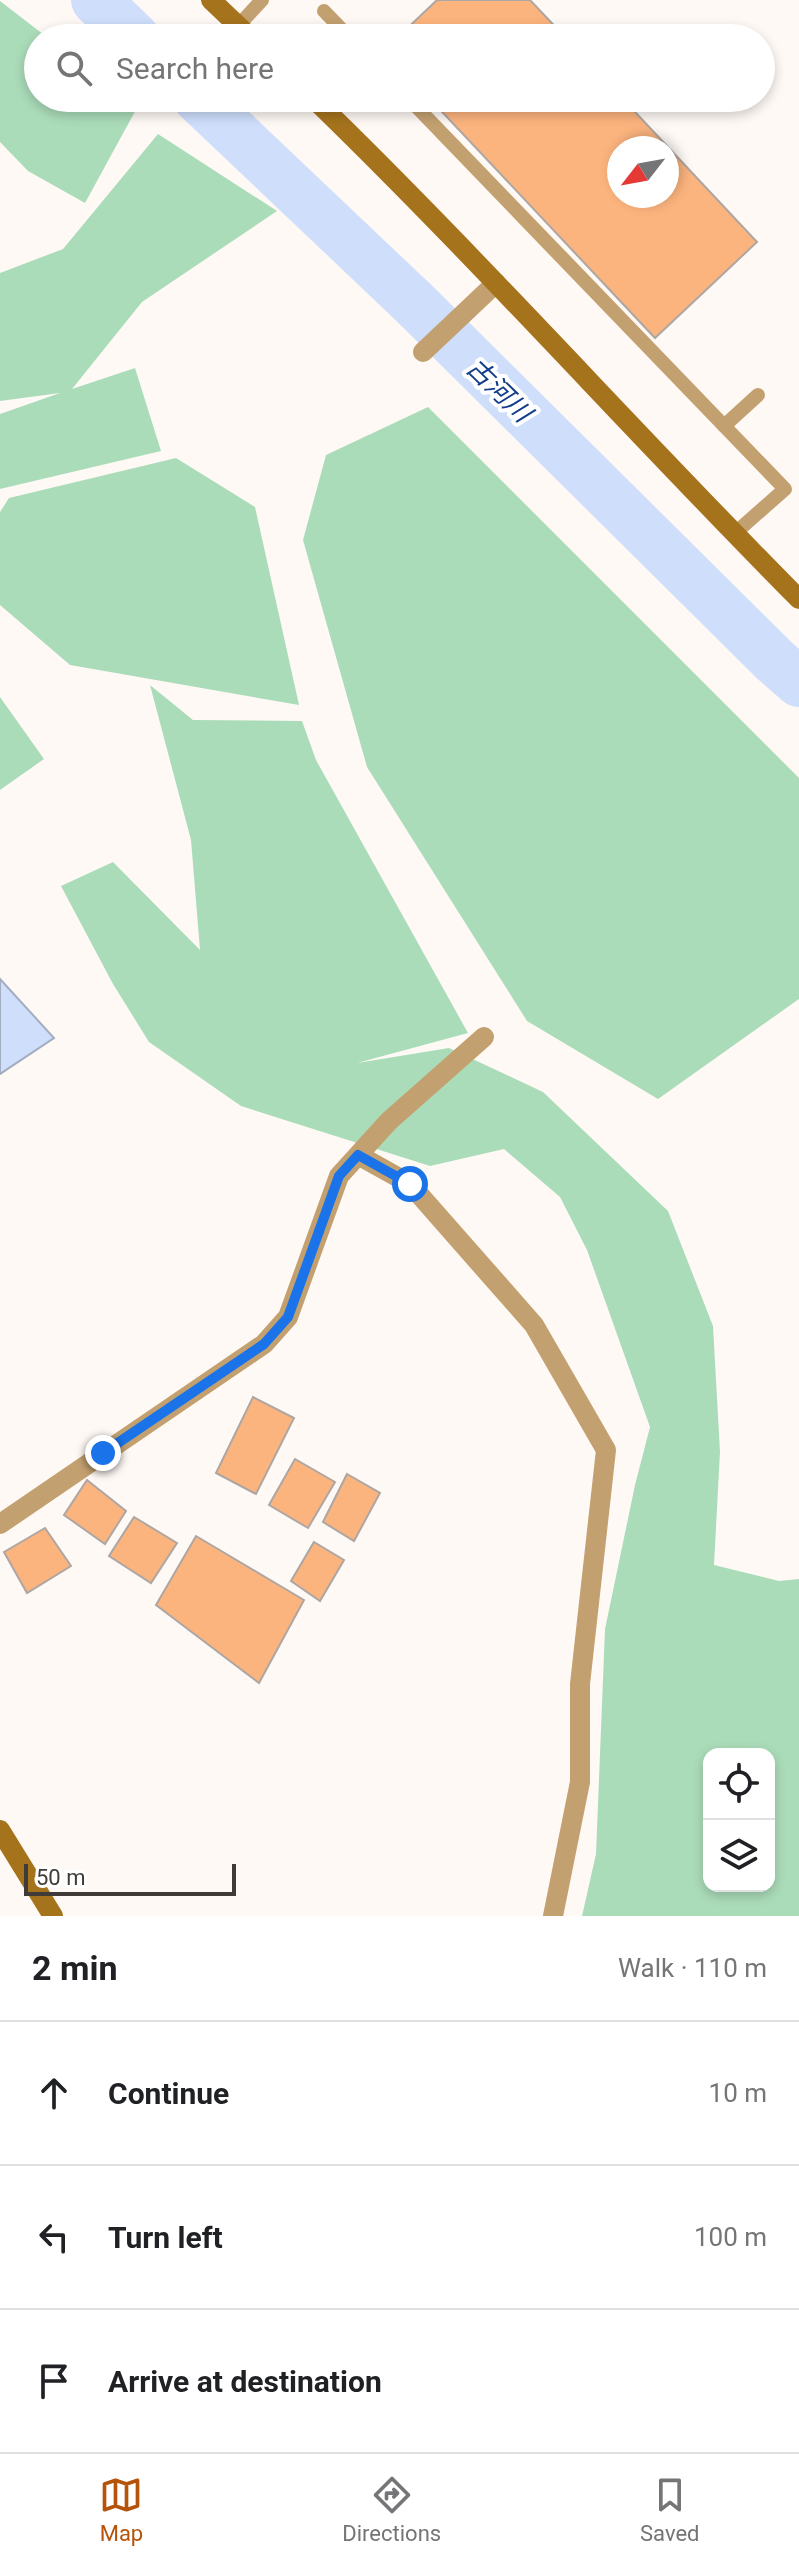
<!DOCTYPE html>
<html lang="en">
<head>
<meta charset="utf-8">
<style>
  body { margin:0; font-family:Roboto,"Noto Sans JP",sans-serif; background:#f2f2f2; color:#202124 }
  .controls { position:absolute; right:24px; bottom:24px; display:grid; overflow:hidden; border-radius:16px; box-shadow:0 4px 12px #0003 }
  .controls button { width:72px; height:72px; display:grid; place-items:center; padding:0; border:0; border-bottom:2px solid #e0e0e0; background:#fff; color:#202124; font:40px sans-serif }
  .compass { position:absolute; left:607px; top:136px; width:72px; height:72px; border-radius:50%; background:#fff; box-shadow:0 4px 12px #0003; rotate:239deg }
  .scale { position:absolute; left:24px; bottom:20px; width:212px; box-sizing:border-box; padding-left:8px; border:4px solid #3e3b39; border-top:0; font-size:22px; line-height:28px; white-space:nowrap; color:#3e3b39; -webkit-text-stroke:6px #fff; paint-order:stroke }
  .stop { position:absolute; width:24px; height:24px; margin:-18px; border:6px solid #1a73e8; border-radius:50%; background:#fff }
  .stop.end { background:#1a73e8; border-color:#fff; box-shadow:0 2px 8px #0008 }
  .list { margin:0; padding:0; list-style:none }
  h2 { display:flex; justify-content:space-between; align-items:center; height:104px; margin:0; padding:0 32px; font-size:34px }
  h2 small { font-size:26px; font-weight:400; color:#757577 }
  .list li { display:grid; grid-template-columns:52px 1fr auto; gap:24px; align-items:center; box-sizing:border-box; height:144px; padding:0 32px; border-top:2px solid #e0e0e0 }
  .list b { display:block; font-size:30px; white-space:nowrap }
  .list em { font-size:26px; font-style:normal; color:#757577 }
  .icon { flex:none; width:44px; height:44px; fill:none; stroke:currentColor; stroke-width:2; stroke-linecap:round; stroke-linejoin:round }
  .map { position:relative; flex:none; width:799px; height:1916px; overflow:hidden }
  .search { position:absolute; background:#fff; box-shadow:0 4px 12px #0003; left:24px; right:24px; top:24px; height:88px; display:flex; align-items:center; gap:20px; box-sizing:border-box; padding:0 28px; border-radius:44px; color:#757577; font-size:30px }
  .sheet { height:536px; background:#fff }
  nav { display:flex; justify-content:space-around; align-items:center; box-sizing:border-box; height:112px; border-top:2px solid #e0e0e0; background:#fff; font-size:22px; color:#757577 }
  nav a { display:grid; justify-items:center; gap:4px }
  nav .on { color:#b45309 }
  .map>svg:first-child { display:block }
  .green { fill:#abdcb9; fill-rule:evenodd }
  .water { fill:#cedefb; stroke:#a3adc1; stroke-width:2 }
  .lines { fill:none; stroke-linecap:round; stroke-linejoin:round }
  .river { stroke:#cedefb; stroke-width:50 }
  .building { fill:#fcb47e; stroke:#ada6a2; stroke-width:2; fill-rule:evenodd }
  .lane { stroke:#c3a070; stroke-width:14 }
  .street { stroke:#c3a070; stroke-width:20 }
  .secondary { stroke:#a6731d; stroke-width:20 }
  .route { stroke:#1a73e8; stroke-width:10 }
  .labels { text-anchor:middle; stroke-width:8; stroke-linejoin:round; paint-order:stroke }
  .water-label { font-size:26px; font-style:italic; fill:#123c8a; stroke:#fff }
</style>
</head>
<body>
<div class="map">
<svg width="799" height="1916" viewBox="0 0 799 1916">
  <rect width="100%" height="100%" fill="#fff9f5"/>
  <path class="green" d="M0,1l48,37h-10v60h89l11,8 -53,97 -57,-32 -28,-29z
    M158,134l119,77 -135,91 -70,87 63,-21 26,83 -161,38v-75l60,-21 -60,8v-128l63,-24z
    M428,407l371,371v221l-141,100 -131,-78 -160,-254 -64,-227 23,-85z
    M176,458l79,49 44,198 -229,-40 -70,-60v-93l9,-14z
    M150,685l43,35 109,1 14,39 152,273 -111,30 92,-15 94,44 125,119 45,115 7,126 -6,113 65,16 20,-2v337h-217l14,-62 9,-225 30,-144 15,-58 -63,-177 -27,-53 -56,-48 -74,17 -189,-60 -92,-64 -36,-58 -52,-98 52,-24 87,88 -9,-110zM709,1754h60v132h-60z
    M0,697l44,62 -44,31z"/>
  <path class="water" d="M0,979l54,59 -54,36z"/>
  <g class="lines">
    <path class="river" d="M96,0l39,38
      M198,98l217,206 360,357 24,21"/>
  </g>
  <path class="building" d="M437,0h93l36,38h-169z
    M429,98h193l135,144 -102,96zM619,148h48v48h-48z
    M253,1397l41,21 -38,76 -40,-21z
    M295,1459l40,23 -27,46 -39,-23z
    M347,1474l33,19 -26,48 -31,-19z
    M87,1480l39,31 -21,33 -41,-29z
    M134,1517l43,26 -26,40 -42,-27z
    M45,1528l26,38 -44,27 -23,-41z
    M196,1536l108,64 -45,83 -103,-78z
    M314,1542l30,18 -24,41 -29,-20z"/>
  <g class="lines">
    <path class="lane" d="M324,11l26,27
      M238,26l24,-26
      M408,98l377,391 -51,45
      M724,426l34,-31"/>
    <path class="street" d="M423,352l73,-69
      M358,1155l52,29 124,141 72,125 -26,234v98l-27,134
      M0,1524l264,-180 24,-27 51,-141 50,-55 95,-84"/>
    <path class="secondary" d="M211,0l40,38
      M313,98c167,162 322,336 486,501
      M0,1830l53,86"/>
  </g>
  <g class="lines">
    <path class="route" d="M103,1453l161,-109 24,-27 51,-141 19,-21 52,29"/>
  </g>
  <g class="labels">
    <g class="water-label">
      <text transform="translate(499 390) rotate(44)" y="9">古河川</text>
    </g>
  </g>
</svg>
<div class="controls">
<button><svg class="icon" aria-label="locate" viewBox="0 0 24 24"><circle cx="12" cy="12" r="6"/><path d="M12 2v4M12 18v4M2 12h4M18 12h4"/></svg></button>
<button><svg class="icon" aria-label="layers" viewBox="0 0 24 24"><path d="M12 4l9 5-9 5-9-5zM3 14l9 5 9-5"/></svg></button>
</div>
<svg class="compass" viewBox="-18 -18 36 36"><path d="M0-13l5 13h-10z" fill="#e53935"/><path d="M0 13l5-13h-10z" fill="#757577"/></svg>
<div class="scale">50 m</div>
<div class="stop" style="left:410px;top:1184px"></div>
<div class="stop end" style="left:103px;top:1453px"></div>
<div class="search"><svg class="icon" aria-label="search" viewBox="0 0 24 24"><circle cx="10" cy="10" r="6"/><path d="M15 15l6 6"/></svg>Search here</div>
</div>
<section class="sheet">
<h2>2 min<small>Walk · 110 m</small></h2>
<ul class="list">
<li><svg class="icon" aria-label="ahead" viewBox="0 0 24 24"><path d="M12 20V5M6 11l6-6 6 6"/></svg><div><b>Continue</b></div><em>10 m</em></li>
<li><svg class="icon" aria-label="left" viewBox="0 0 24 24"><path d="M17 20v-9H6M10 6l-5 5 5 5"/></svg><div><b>Turn left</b></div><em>100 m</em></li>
<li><svg class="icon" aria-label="arrive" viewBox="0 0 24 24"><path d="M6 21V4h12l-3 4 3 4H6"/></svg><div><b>Arrive at destination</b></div></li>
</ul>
</section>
<nav>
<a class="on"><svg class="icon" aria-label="map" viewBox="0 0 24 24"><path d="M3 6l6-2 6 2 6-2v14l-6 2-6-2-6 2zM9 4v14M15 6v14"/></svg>Map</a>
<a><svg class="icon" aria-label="directions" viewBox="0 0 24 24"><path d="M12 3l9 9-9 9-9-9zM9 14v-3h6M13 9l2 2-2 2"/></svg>Directions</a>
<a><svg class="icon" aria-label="saved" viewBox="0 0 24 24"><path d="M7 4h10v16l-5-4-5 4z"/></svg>Saved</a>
</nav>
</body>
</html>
